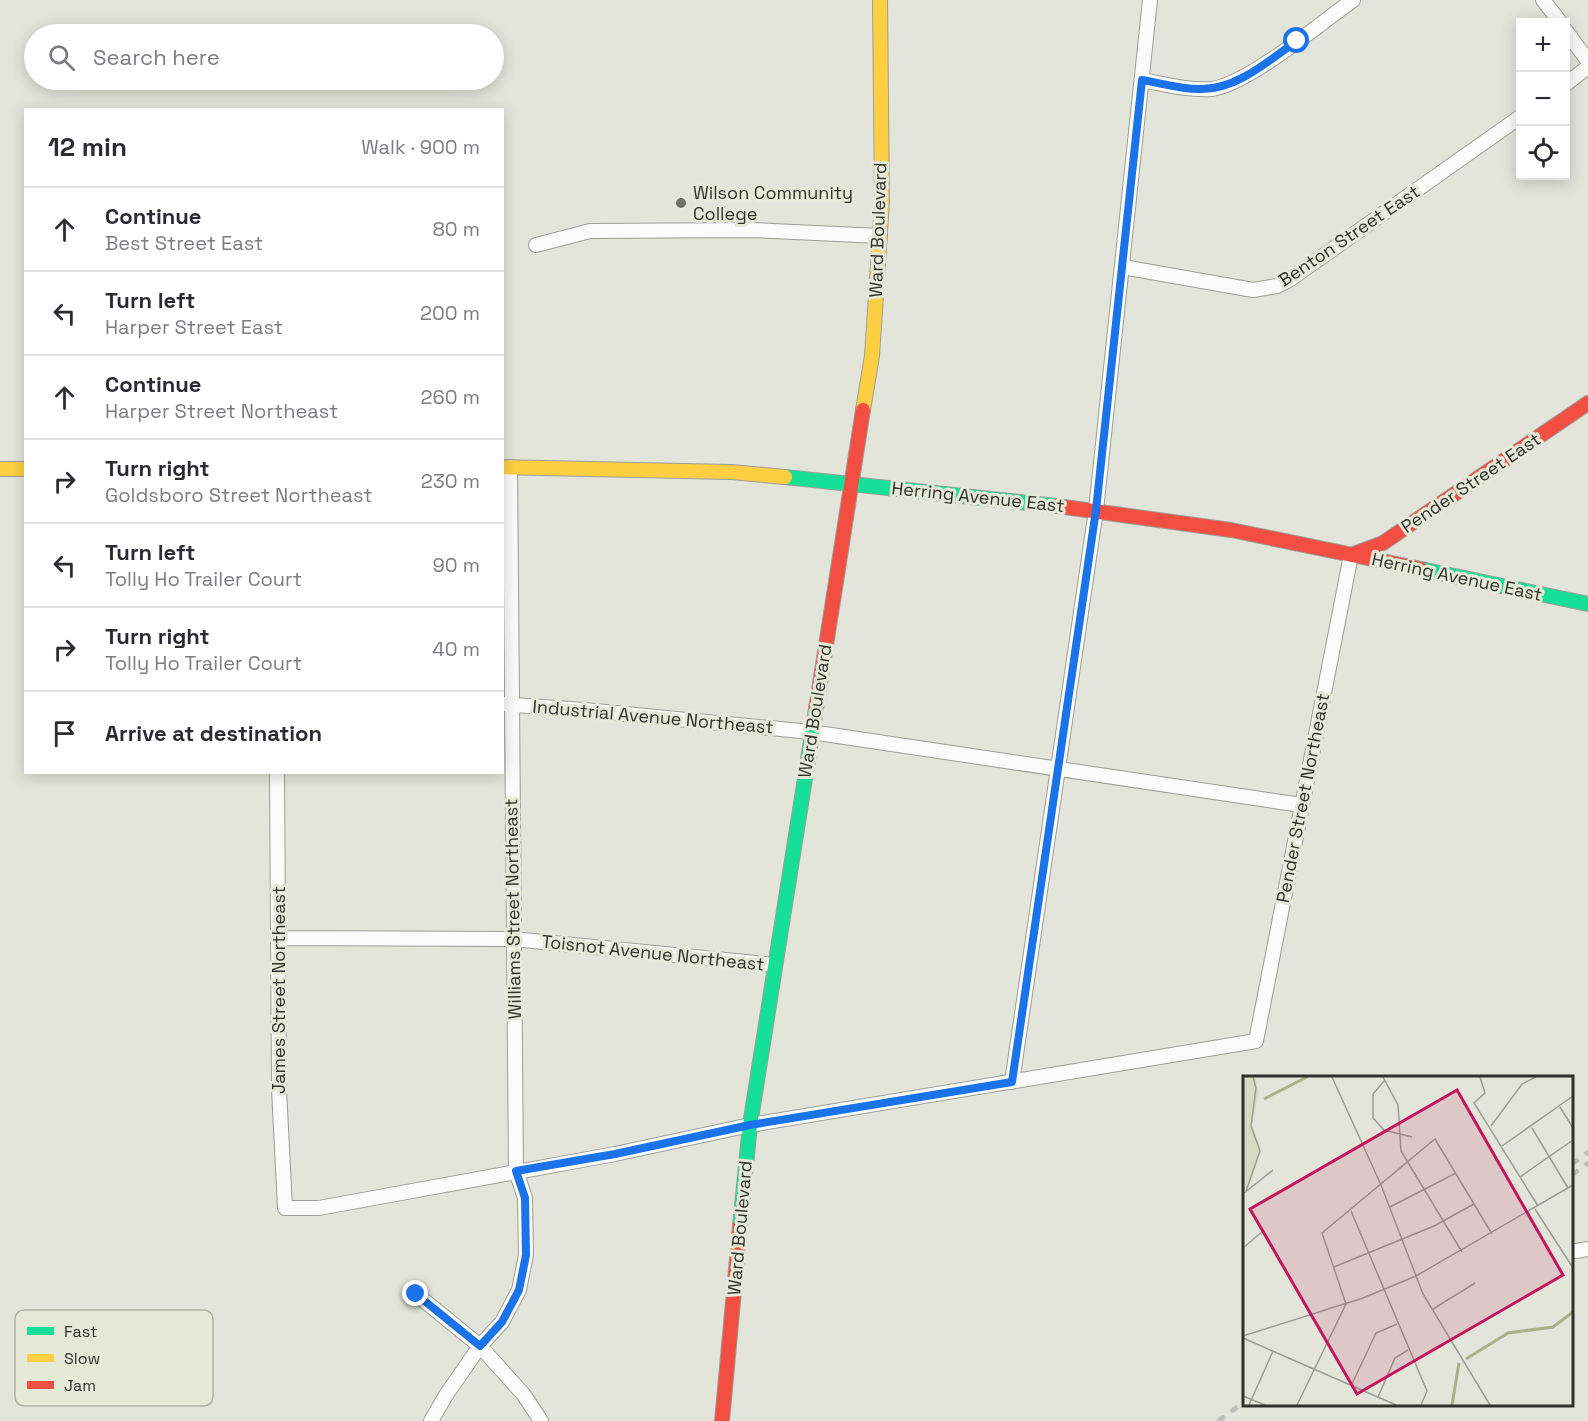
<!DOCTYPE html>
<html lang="en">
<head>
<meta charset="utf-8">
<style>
  body { margin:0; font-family:"Space Grotesk",sans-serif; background:#f7f7f7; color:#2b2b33 }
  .controls { position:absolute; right:18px; top:18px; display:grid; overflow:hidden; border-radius:0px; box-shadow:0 3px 15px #0003 }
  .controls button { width:54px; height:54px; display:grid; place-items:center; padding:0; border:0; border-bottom:2px solid #e1e1e2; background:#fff; color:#2b2b33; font:30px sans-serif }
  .stop { position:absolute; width:18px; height:18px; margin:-14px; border:4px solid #1a73e8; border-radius:50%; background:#fff }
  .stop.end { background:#1a73e8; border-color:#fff; box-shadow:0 2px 6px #0008 }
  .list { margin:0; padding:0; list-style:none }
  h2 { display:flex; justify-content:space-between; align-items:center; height:78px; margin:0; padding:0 24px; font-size:26px }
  h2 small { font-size:20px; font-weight:400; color:#7c7c81 }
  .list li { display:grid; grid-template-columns:39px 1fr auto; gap:18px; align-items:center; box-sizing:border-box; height:84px; padding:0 24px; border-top:2px solid #e1e1e2 }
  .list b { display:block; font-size:22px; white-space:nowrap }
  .list p { margin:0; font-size:20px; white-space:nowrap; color:#7c7c81 }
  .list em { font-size:20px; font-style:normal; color:#7c7c81 }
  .icon { flex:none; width:33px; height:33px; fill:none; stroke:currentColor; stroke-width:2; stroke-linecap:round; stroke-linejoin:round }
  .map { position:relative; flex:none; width:1588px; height:1421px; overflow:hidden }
  .search { position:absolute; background:#fff; box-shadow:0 3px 15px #0003; left:24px; top:24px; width:480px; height:66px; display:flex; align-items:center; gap:15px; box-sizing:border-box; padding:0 21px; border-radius:33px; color:#7c7c81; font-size:22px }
  .panel { position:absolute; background:#fff; box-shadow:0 3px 15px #0003; left:24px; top:108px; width:480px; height:666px; border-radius:0px }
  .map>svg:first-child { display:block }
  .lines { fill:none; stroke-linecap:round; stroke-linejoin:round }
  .street-casing { stroke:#9c9e96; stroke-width:16 }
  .fast-casing { stroke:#9c9e96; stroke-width:16 }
  .slow-casing { stroke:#9c9e96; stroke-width:16 }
  .jam-casing { stroke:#9c9e96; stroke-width:16 }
  .street { stroke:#fbfbfa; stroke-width:14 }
  .fast { stroke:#16e098; stroke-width:14 }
  .slow { stroke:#ffcf43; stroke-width:14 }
  .jam { stroke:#f24e42; stroke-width:14 }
  .rail { stroke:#bcbcba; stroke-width:4.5; stroke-dasharray:8 8; stroke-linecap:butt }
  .route { stroke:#1a73e8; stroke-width:8 }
  .poi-dot { fill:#6f7069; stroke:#e5e9d7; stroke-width:2 }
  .labels { text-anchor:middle; stroke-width:6; stroke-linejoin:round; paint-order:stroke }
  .poi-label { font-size:18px; fill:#30312b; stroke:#e5e9d7; text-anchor:start }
  .street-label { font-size:18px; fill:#30312b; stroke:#e5e9d7 }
  .inset-river { fill:none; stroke:#aab08a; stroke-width:3 }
  .inset-road { fill:none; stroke:#9b9d95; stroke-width:1.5 }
  .view { fill:#c2185b; fill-opacity:0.15; stroke:#c2185b; stroke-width:3 }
  .inset-edge { fill:none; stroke:#30312b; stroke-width:3 }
  .key { fill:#e5e9d7; stroke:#afb2a3; stroke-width:1.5 }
  .key-label { font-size:16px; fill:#30312b }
</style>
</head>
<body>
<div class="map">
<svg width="1588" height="1421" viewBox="0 0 1588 1421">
  <rect width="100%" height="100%" fill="#e3e5db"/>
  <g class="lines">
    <g class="street-casing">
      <path id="street" d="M1543,0l17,22
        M1566,31l22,30
        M1142,80c22,4 47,11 70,9 36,-5 109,-66 141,-89
        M1566,84l22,-17
        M536,245l54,-14 161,-1 129,6
        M1123,267l130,23 24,-4 12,-6 231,-163
        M502,704l83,6 226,22 490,73
        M277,772l2,317 6,119h34l296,-54 135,-29 506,-84 95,-486
        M279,938l234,1 262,26
        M1012,1082l84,-572 54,-510
        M1576,1251l12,-2
        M416,1294l64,52 44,49 17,26
        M431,1421l15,-26 34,-49 22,-24 17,-32 7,-35 -1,-57 -9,-27 -6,-704"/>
    </g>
    <g class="fast-casing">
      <path id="fast" d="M785,477l272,29
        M1421,569l167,35
        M740,1226l10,-101 66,-416"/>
    </g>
    <g class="slow-casing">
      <path id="slow" d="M863,410l9,-54 10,-154 -2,-202
        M502,467l229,5 54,5
        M0,469h26"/>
    </g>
    <g class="jam-casing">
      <path id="jam" d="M1057,506l174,24 190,39
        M1351,555l32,-12 205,-140
        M816,709l47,-299
        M722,1421l18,-195"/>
    </g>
    <use href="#street" class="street"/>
    <use href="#fast" class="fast"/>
    <use href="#slow" class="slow"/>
    <use href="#jam" class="jam"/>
    <path class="rail" d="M1572,1164l16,-12
      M1572,1175l16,-12
      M1218,1421l26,-19"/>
  </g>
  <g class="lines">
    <path class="route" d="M416,1294l64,52 22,-24 17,-32 7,-35 -1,-57 -9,-27 99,-17 135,-29 262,-43 84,-572 46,-430c19,3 41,10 60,9 36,0 67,-29 95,-48"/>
  </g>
  <circle class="poi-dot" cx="681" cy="203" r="6"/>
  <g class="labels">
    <g class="poi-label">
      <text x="693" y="199">Wilson Community<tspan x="693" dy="21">College</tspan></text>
    </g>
    <g class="street-label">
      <text transform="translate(878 230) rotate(-88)" y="6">Ward Boulevard</text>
      <text transform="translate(1349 236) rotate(-34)" y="6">Benton Street East</text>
      <text transform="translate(1471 483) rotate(-34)" y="6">Pender Street East</text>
      <text transform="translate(978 497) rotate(6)" y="6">Herring Avenue East</text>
      <text transform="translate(1457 577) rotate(12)" y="6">Herring Avenue East</text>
      <text transform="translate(815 711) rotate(-81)" y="6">Ward Boulevard</text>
      <text transform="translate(653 717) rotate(5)" y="6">Industrial Avenue Northeast</text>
      <text transform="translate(1303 798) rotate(-79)" y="6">Pender Street Northeast</text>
      <text transform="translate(513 909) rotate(-91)" y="6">Williams Street Northeast</text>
      <text transform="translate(653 953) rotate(6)" y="6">Toisnot Avenue Northeast</text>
      <text transform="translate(279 990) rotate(-90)" y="6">James Street Northeast</text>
      <text transform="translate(740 1228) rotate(-85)" y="6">Ward Boulevard</text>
    </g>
  </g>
  <g transform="translate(1243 1076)">
    <rect width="330" height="330" fill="#e3e5db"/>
    <path d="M0,1h12l4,16 -7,32 9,23 -10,34 -8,10z" fill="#d7dcc1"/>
    <path class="inset-river" d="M21,23l43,-22M223,283l42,-26 45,-6 20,-15M209,329l7,-42"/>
    <path class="inset-road" d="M89,1l49,108 42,109 67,111M140,1l15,28 3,46 61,101M237,1l5,16 -11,10 64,103M142,4l-12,14v24l11,12 28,7M317,31l13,21M248,50l31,-42 14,-7M289,52l36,60M259,70l71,-50M277,101l53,-37M3,115l14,-40 -9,-25 5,-38 -3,-11M0,118l30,-24M147,131l66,-34M292,133l38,59M108,135l76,180 -6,14M0,172l21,-18M91,191l100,-41 40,-22M190,233l42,-26M0,260l120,-38 53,-22 157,-91M0,262l153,67M108,310l25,-53 21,-9M0,320l22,9M135,321l17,-39 13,-8M6,329l24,-54M54,329l49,-101 -24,-71 113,-94 57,95"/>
    <path class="view" d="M214,14l106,185 -206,119 -107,-185z"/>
    <rect width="330" height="330" class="inset-edge"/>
  </g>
  <rect x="15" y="1310" width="198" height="96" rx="9" class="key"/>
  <rect x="27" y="1327" width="27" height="8" fill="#16e098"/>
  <rect x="27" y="1354" width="27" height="8" fill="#ffcf43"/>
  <rect x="27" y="1381" width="27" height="8" fill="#f24e42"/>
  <g class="key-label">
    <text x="64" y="1337">Fast</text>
    <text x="64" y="1364">Slow</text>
    <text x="64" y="1391">Jam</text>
  </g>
</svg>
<div class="controls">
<button>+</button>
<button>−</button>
<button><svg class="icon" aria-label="locate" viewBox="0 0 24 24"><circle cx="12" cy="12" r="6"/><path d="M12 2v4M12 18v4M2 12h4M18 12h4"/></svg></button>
</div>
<div class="stop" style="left:1297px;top:41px"></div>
<div class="stop end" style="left:416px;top:1294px"></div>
<div class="search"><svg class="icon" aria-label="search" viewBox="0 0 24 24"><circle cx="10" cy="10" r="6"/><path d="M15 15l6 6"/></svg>Search here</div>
<section class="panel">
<h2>12 min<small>Walk · 900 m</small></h2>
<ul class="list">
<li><svg class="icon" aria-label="ahead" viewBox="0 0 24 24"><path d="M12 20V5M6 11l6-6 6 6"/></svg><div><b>Continue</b><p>Best Street East</p></div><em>80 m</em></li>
<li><svg class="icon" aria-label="left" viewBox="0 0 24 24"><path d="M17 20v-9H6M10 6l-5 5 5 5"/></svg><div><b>Turn left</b><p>Harper Street East</p></div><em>200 m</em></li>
<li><svg class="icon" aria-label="ahead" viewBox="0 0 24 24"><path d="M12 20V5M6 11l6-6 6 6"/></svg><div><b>Continue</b><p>Harper Street Northeast</p></div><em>260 m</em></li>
<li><svg class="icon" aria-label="right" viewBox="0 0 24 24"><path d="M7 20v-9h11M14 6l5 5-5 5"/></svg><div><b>Turn right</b><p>Goldsboro Street Northeast</p></div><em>230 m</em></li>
<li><svg class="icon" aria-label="left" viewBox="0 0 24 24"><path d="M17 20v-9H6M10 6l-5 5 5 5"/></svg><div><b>Turn left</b><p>Tolly Ho Trailer Court</p></div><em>90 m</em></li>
<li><svg class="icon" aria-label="right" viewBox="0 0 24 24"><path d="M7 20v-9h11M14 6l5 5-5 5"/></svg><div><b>Turn right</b><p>Tolly Ho Trailer Court</p></div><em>40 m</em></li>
<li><svg class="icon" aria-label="arrive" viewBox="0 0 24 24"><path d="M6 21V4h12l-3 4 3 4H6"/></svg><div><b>Arrive at destination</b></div></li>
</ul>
</section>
</div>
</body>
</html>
